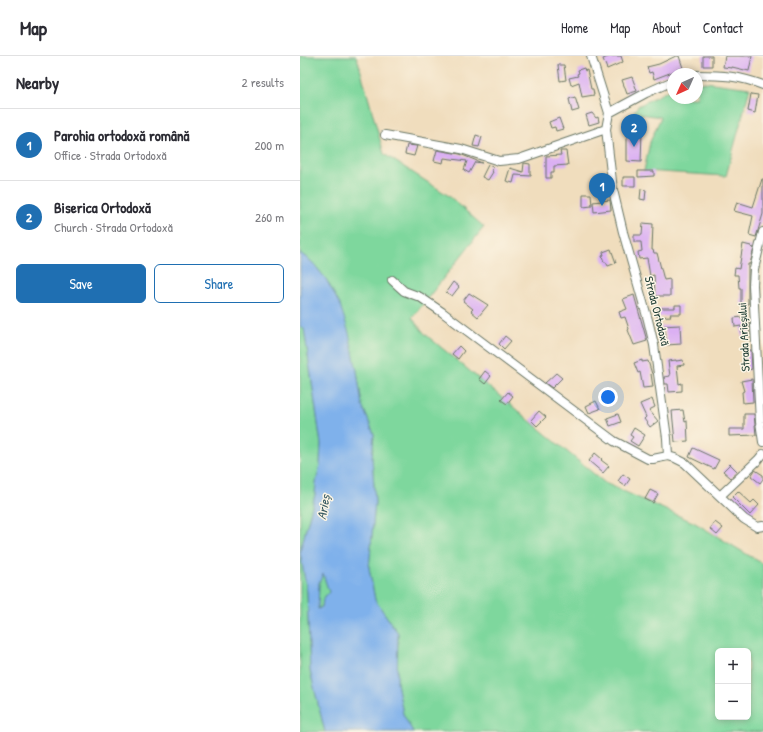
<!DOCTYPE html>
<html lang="en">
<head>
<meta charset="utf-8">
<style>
  body { margin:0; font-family:"Patrick Hand",sans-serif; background:#f2f2f3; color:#2b2b33 }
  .controls { position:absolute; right:12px; bottom:12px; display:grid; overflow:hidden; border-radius:6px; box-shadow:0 2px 6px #0003 }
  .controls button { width:36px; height:36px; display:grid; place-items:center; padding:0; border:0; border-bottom:1px solid #e1e1e2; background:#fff; color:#2b2b33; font:20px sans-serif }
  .compass { position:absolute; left:367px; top:12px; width:36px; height:36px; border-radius:50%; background:#fff; box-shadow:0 2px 6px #0003; rotate:225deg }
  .you { position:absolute; left:308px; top:341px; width:14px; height:14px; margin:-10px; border:3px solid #fff; border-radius:50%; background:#1a73e8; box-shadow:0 0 0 6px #1a73e833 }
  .badge { display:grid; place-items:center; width:26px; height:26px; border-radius:50%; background:#1f6fb2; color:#fff; font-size:13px; font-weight:700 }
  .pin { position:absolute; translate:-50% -33px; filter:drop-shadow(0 1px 2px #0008) }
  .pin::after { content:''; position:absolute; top:21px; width:14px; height:12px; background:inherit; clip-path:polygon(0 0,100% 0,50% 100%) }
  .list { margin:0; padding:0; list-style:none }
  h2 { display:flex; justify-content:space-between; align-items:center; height:52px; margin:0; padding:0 16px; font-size:17px }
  h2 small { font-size:13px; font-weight:400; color:#7c7c81 }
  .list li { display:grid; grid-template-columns:26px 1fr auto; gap:12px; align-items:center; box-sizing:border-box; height:72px; padding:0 16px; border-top:1px solid #e1e1e2 }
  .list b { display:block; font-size:15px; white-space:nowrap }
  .list p { margin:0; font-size:13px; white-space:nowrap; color:#7c7c81 }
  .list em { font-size:13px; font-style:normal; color:#7c7c81 }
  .actions { display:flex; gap:8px; padding:12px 16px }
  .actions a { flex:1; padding:9px 0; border:1px solid #1f6fb2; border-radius:6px; text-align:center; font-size:14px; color:#1f6fb2 }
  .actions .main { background:#1f6fb2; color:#fff }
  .map { position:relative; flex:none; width:463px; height:676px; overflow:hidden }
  header { display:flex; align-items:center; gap:24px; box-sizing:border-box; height:56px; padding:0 20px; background:#fff; border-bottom:1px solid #e1e1e2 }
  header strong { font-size:19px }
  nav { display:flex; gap:22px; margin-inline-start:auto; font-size:14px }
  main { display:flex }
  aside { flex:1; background:#fff }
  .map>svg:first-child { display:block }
  .green { fill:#7ed79d; stroke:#4e8a68; fill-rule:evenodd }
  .water { fill:#7fb1eb; stroke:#4f7790; fill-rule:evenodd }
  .building { fill:#dbb0f3 }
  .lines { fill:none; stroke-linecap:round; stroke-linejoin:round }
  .street-casing { stroke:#687564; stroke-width:10 }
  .street { stroke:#fff; stroke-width:8 }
  .labels { text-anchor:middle; stroke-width:3; stroke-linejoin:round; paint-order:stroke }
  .street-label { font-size:12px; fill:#1f3d34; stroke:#fcf5e5 }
  .water-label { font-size:13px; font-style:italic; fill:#375a62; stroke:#fcf5e5 }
</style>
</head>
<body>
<header>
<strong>Map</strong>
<nav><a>Home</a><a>Map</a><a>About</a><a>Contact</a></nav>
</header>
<main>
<aside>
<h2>Nearby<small>2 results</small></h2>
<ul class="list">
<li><span class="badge">1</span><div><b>Parohia ortodoxă română</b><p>Office · Strada Ortodoxă</p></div><em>200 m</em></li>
<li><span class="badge">2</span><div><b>Biserica Ortodoxă</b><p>Church · Strada Ortodoxă</p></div><em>260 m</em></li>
</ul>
<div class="actions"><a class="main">Save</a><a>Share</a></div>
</aside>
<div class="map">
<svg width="463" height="676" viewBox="0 0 463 676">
  <rect width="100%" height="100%" fill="#fcf5e5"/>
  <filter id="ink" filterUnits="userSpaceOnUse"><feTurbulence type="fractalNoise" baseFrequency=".025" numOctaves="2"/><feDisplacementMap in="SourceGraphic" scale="8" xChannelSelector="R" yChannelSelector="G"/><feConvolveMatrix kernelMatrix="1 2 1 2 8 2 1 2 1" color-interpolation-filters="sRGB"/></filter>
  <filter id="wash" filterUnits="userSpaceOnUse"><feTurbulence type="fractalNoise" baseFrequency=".012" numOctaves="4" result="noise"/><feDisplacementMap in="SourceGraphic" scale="16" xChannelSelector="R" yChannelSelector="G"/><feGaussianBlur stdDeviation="0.9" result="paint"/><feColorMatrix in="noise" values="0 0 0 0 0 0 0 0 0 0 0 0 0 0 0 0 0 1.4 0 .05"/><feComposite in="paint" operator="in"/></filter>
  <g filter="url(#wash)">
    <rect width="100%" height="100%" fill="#f0ddbd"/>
    <path class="green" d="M0,0h56l2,5 26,93 65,42 35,31 -72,91 13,16 180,149 90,40 68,41v168h-350l-10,-18 -6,-31 1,-50 -23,-33 -6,-32 6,-66 -3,-44 2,-24 -12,-29 -5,-34 -17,-66 -14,-26 -14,-17 -12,-9zM418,595h30v66h-30z
      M405,26l45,6 -24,88 -82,-5 6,-29 11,-25 -28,-4 5,-7 35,-18v10h24v-14z
      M0,271h4l17,117 -1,21 -4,18 -1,12 -15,57 7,40 3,79 15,61h-25z
      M23,518l6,18 -6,7 -1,8 -4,2 1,-26z"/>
    <path class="water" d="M0,197l12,9 14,17 14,26 9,28 8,38 5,34 12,29 -2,24 3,44 -6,66 6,32 23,33 -1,50 6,31 10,18h-88l-15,-61 -3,-79 -7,-40 15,-57 1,-12 4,-18 1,-21 -17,-116 -4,-1zM23,518l6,18 -6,7 -1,8 -4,2 1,-26z"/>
    <g id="blocks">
      <path class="building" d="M310,0h11l2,6 -16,7 -4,-10z
        M376,0h3l4,12 -29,11 -2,-7 -3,1 -2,-6 12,-3z
        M403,0h9v10h-9z
        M425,0h27l-3,15 -17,-4v1l-9,-1z
        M258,9h6l2,15 -6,1z
        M284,12l1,3 2,-1 4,19h2l1,6 -12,2 -3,-15 -8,3 -2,-7 9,-2 -1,-2 2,-1 -1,-3z
        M332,21l5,14 -10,3 -5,-14z
        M451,38l7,1 -3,18 -7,-2z
        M275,41l4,13 -7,2 -3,-13z
        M292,57l4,5 2,-1 1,5 -10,3 -3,-10z
        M259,62l4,11 -7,2 -1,-4 -4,1 -2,-6z
        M327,74l15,1 -1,31 -14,-1z
        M176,79l6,2 -3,10 -6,-1z
        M107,89l10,1 -3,10 -9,-2z
        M137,94l23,4 22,9 -7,-1 -6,11 -5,-3 3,-9 -23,-3 -1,5 -9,-2z
        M260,95h6l2,14 -14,1v6h-3v6h-5v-22l15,-1z
        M224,107l6,1v10h1v2l-16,-1 -2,8 -7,-2 4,-13 13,4z
        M188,109l5,2 -1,4 1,1 -5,8 -6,-3z
        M338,115h16v5l-16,1z
        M323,121h12v9h-12z
        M462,123h1v35l-7,23 -7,-2 4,-19 -19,-5 3,-9 16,5z
        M341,133l5,1 -1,10 -5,-1z
        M283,138h8l1,12 -9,1z
        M310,144l1,10 -17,2 -1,-10z
        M343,167l10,1 -1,26h1l1,3h3l7,27 6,-1v17h-15l-1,-21 -4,1 -3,-18 -8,1 -1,-7 4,-1 -1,-9h-7v-7h8z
        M443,188l8,2v1l3,1 -4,16h-2v40h-7v-16h-2l-1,-13h-4l1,-7 4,1z
        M311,193l5,14 -8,3 -2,-4h-2l-2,-6 2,-1 -1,-3z
        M153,226l6,5 -7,9 -6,-4z
        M169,237l19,12 -10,12 -7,-6 2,-2 -10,-8z
        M334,239l13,46 -13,4 -6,-15 1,-1 -4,-12 -4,1 -2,-6 8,-3 -4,-10z
        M375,249h6v9h-11l1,2 -14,1v-8h4v-1h14z
        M442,261v2l2,-1v3l5,-1 1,16 -8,1 -1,-11 -6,1 -1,-9z
        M380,269l1,19 -14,1 -2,-14h-3l-1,-5z
        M205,280l6,5 -7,8 -5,-5z
        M159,290l5,5 -6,8 -6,-5z
        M451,294l1,19 -9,2 -2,-7 5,-1 -3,-12z
        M342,304v2l6,-1 4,13h-1l2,13 -10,1 -3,-16 -2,1 -4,-10z
        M376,304v1l7,-1 1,5 -7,1 2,18 3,-1v8l-13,1 -1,-8h-3l-1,-7 6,-1 -2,-15z
        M185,315l6,5 -6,8 -6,-5z
        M256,317l6,5 -10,10 -7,-5z
        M452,323l1,23 -10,1 -1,-11 2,-1 -3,-10z
        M208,336l5,4 -6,8 -6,-4z
        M352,343l3,8 -6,3 9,11 -8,6 -6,-8 2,-2 -6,-13z
        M296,345l4,8 -11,4 -3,-7z
        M383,354l2,12 2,-1 1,20 -13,1 -3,-31z
        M239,355l7,6 -9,9 -6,-6z
        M318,358l3,8 -11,4 -3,-8z
        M444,358h10l2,21 -27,1v-7h15z
        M334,372l11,7 -7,11 -8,-5 3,-4 -3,-2z
        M393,392l26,12 -5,9 -25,-12z
        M295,397l7,6 -1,1 8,6 -6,7 -14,-12z
        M430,408l7,7 -6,7 -8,-7z
        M455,414l8,5v4l-3,4 -9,-7z
        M323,418l7,5 -5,7 -7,-5z
        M350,434l8,4 -5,9 -8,-4z
        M438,435l13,12 3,-3 5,5 -9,10 -18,-18z
        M415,466l8,6 -6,7 -7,-6z"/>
    </g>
  </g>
  <g filter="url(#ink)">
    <use href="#blocks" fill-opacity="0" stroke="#687564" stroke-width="1"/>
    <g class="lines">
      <g class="street-casing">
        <path id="street" d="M291,0l18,57 -3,16 7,61 10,42 25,88 6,25 13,93 1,18 7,2 10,5 59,56 13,8 6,-1
          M397,19c26,0 42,1 66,10
          M309,57l37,-20 27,-12
          M85,79l76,14 38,12 20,-2 87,-30
          M463,176l-9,37 -1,16 7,137 3,20
          M92,224l12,11 16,6 22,15 172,129 34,18h5l15,-3
          M420,440l38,-36 5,-6"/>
      </g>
      <use href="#street" class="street"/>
    </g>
  </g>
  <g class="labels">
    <g class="street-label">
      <text transform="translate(357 255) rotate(76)" y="4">Strada Ortodoxă</text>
      <text transform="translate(444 281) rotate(-93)" y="4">Strada Arieșului</text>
    </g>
    <g class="water-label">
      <text transform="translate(23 451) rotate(-80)" y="5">Arieș</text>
    </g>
  </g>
</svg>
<div class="controls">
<button>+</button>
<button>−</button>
</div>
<svg class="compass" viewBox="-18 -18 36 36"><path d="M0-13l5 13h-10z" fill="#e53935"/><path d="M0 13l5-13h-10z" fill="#7c7c81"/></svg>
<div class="you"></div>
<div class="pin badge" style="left:302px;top:150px">1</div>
<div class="pin badge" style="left:334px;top:91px">2</div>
</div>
</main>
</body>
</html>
